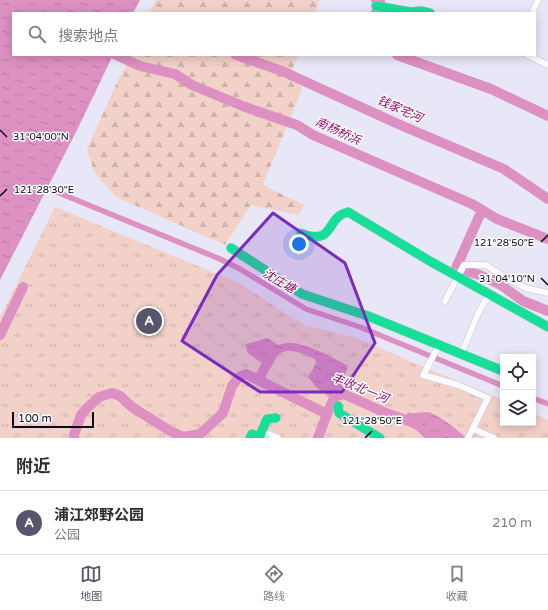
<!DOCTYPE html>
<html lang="zh">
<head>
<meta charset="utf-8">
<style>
  body { margin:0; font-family:"Varela Round","Noto Sans SC",sans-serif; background:#f7f7f7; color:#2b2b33 }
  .controls { position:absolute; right:12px; bottom:12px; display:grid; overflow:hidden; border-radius:0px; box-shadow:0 2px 10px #0003 }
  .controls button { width:36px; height:36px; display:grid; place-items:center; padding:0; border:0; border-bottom:1px solid #e1e1e2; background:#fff; color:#2b2b33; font:20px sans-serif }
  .scale { position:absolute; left:12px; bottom:10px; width:82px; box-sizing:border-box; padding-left:4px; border:2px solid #0a071f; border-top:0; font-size:11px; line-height:14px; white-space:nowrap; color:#0a071f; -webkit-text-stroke:3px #fff; paint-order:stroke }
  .you { position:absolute; left:299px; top:244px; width:14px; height:14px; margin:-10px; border:3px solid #fff; border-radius:50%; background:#1a73e8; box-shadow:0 0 0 6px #1a73e833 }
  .badge { display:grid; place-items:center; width:26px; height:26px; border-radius:50%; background:#57556b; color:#fff; font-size:13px; font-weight:700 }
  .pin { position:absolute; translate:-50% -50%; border:2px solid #fff; box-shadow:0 1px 4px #0006 }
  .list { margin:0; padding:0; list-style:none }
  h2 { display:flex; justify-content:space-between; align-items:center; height:52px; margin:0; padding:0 16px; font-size:17px }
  h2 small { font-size:13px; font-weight:400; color:#7c7c81 }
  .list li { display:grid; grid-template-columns:26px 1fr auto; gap:12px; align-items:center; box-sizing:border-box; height:64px; padding:0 16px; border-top:1px solid #e1e1e2 }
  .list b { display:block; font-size:15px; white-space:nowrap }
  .list p { margin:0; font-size:13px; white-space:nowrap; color:#7c7c81 }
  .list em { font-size:13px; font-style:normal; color:#7c7c81 }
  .icon { flex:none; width:22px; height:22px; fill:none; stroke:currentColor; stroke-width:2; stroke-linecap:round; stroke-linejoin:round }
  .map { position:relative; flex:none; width:548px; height:438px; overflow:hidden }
  .search { position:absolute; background:#fff; box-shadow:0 2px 10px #0003; left:12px; right:12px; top:12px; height:44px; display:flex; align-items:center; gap:10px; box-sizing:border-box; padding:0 14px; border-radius:0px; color:#7c7c81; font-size:15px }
  .sheet { height:116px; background:#fff }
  nav { display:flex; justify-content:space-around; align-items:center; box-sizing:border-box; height:56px; border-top:1px solid #e1e1e2; background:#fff; font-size:11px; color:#7c7c81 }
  nav a { display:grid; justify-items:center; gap:2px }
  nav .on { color:#57556b }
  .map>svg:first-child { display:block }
  .grass { fill:url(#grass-tufts) }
  .forest { fill:url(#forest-firs) }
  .water { fill:url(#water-ripples) }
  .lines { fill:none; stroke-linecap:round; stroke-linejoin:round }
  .canal { stroke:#dd90c2; stroke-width:5.5 }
  .river { stroke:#dd90c2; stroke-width:10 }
  .street-casing { stroke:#c4c3d8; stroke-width:7 }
  .fast-casing { stroke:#c4c3d8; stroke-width:10 }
  .street { stroke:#fbfbfe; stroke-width:6 }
  .fast { stroke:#16e098; stroke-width:9 }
  .marked { fill:#7b2cbf; fill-opacity:0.2; stroke:#7b2cbf; stroke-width:3; stroke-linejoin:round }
  .ticks { fill:none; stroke:#0a071f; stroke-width:1.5 }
  .labels { text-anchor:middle; stroke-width:3; stroke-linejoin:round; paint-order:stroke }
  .water-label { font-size:12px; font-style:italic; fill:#96046a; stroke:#fff }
  .ticks-label { font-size:10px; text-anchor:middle; fill:#0a071f; stroke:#fff; stroke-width:3; stroke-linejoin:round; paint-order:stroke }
</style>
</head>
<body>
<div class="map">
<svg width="548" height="438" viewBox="0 0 548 438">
  <defs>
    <pattern id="grass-tufts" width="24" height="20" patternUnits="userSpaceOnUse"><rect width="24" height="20" fill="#f2d1c9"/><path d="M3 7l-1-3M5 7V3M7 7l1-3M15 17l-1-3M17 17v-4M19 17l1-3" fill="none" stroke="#ceb2ac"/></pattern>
    <pattern id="forest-firs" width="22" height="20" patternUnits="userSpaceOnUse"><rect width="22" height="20" fill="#f2d1c9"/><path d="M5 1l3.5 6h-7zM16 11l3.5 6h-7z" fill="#ceb2ac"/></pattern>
    <pattern id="water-ripples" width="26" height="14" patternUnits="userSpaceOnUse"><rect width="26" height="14" fill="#dd90c2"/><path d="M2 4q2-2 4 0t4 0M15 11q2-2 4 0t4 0" fill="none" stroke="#bc7ba6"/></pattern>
  </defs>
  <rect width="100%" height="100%" fill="#e7e7f7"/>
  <path class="grass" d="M55,207l184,76 65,42 49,12 150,63v23h30v-10l15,7v18h-548v-121z"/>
  <path class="forest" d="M156,0h164l-5,13h-166z
    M132,55h166l-6,15 10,19 -39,96 41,20 -5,10 -48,-10 -26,40 -109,-48 -22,-25 -7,-23 31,-69z"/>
  <path class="water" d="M0,0h140l-7,13h-120v42h100l-35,73 -78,152z
    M268,338l10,7c5,-1 11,-3 15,-2 18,3 40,14 55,23l-5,16 3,9 -4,9 -6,1 -19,-13 -9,-11 8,-13 -1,-5c-21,-8 -31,-16 -46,7l-12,-6 -10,-8 -1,-8z
    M408,412c6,3 11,0 18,0 10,0 33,19 40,26h-41c-7,-7 -13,-12 -22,-15z"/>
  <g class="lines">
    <path class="canal" d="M47,188l173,71 20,10 66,40 54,18 143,59
      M533,398l15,6"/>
    <path class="river" d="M376,13l4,-11 -4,-2
      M116,55l24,11 35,8 17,11 53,22 52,18 16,10 159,69 25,15 51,20
      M236,55l46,16 116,53 106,45 44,30
      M397,55l94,34 57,27
      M482,210l-26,58 24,7 21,10 22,16 25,10
      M0,335l23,-48
      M258,380l15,-27
      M332,391h5l49,22 31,11
      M327,414l10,-23
      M74,438v-3l7,-20 6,-7 12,-11 13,-4 8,3 12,11 38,24 14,6 16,-3 23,-21 9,-27 7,-9 7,-3 81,40 -9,24"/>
    <g class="street-casing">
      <path id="street" d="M532,13l6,-13
        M527,55l21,10
        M445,301l19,-36h22l20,13 20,10 22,5
        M461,353c11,-19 14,-41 29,-58
        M425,372l13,-25
        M423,375l35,10 30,13 -20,40
        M473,429l21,9
        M262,431l16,7"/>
    </g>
    <g class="fast-casing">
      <path id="fast" d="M376,6l34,6 12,-1 8,2
        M301,234c36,11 23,-16 47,-22l80,48 120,67
        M231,248l71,46 66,22 135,55
        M338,406l1,7 41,25
        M250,438l2,-4 7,4 8,-19 9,-1"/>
    </g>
    <use href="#street" class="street"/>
    <use href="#fast" class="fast"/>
  </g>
  <path class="marked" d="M273,213l72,50 30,80 -33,49h-82l-78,-51 35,-66z"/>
  <path class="ticks" d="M0,130l7,7M0,196l7,-7M541,242l7,-7M541,278l7,7M365,438l7,-7"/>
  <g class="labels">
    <g class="water-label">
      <text transform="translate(400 109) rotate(24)" y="4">钱家宅河</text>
      <text transform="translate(338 131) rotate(25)" y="4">南杨桥浜</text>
      <text transform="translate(279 281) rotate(30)" y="4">沈庄塘</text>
      <text transform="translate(360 388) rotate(22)" y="4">丰收北一河</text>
    </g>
  </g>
  <g class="ticks-label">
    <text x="41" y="140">31°04'00"N</text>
    <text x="44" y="193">121°28'30"E</text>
    <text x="504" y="246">121°28'50"E</text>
    <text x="507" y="282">31°04'10"N</text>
    <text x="372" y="424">121°28'50"E</text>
  </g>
</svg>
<div class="controls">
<button><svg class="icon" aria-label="locate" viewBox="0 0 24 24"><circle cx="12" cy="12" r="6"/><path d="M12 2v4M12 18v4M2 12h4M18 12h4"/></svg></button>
<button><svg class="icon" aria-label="layers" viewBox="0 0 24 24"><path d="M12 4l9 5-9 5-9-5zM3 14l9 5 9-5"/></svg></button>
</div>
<div class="scale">100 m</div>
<div class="you"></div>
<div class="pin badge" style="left:149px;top:321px">A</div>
<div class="search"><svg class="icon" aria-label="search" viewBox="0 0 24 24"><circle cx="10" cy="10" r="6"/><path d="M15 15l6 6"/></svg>搜索地点</div>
</div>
<section class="sheet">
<h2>附近<small></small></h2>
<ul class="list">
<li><span class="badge">A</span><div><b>浦江郊野公园</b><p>公园</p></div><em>210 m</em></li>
</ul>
</section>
<nav>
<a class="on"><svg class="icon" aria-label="map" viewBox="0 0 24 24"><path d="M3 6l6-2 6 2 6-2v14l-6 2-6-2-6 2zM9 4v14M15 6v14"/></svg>地图</a>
<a><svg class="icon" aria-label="directions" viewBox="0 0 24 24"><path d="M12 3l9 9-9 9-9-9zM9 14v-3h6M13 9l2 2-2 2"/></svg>路线</a>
<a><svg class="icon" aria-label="saved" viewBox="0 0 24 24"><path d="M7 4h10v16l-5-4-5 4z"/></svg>收藏</a>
</nav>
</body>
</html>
